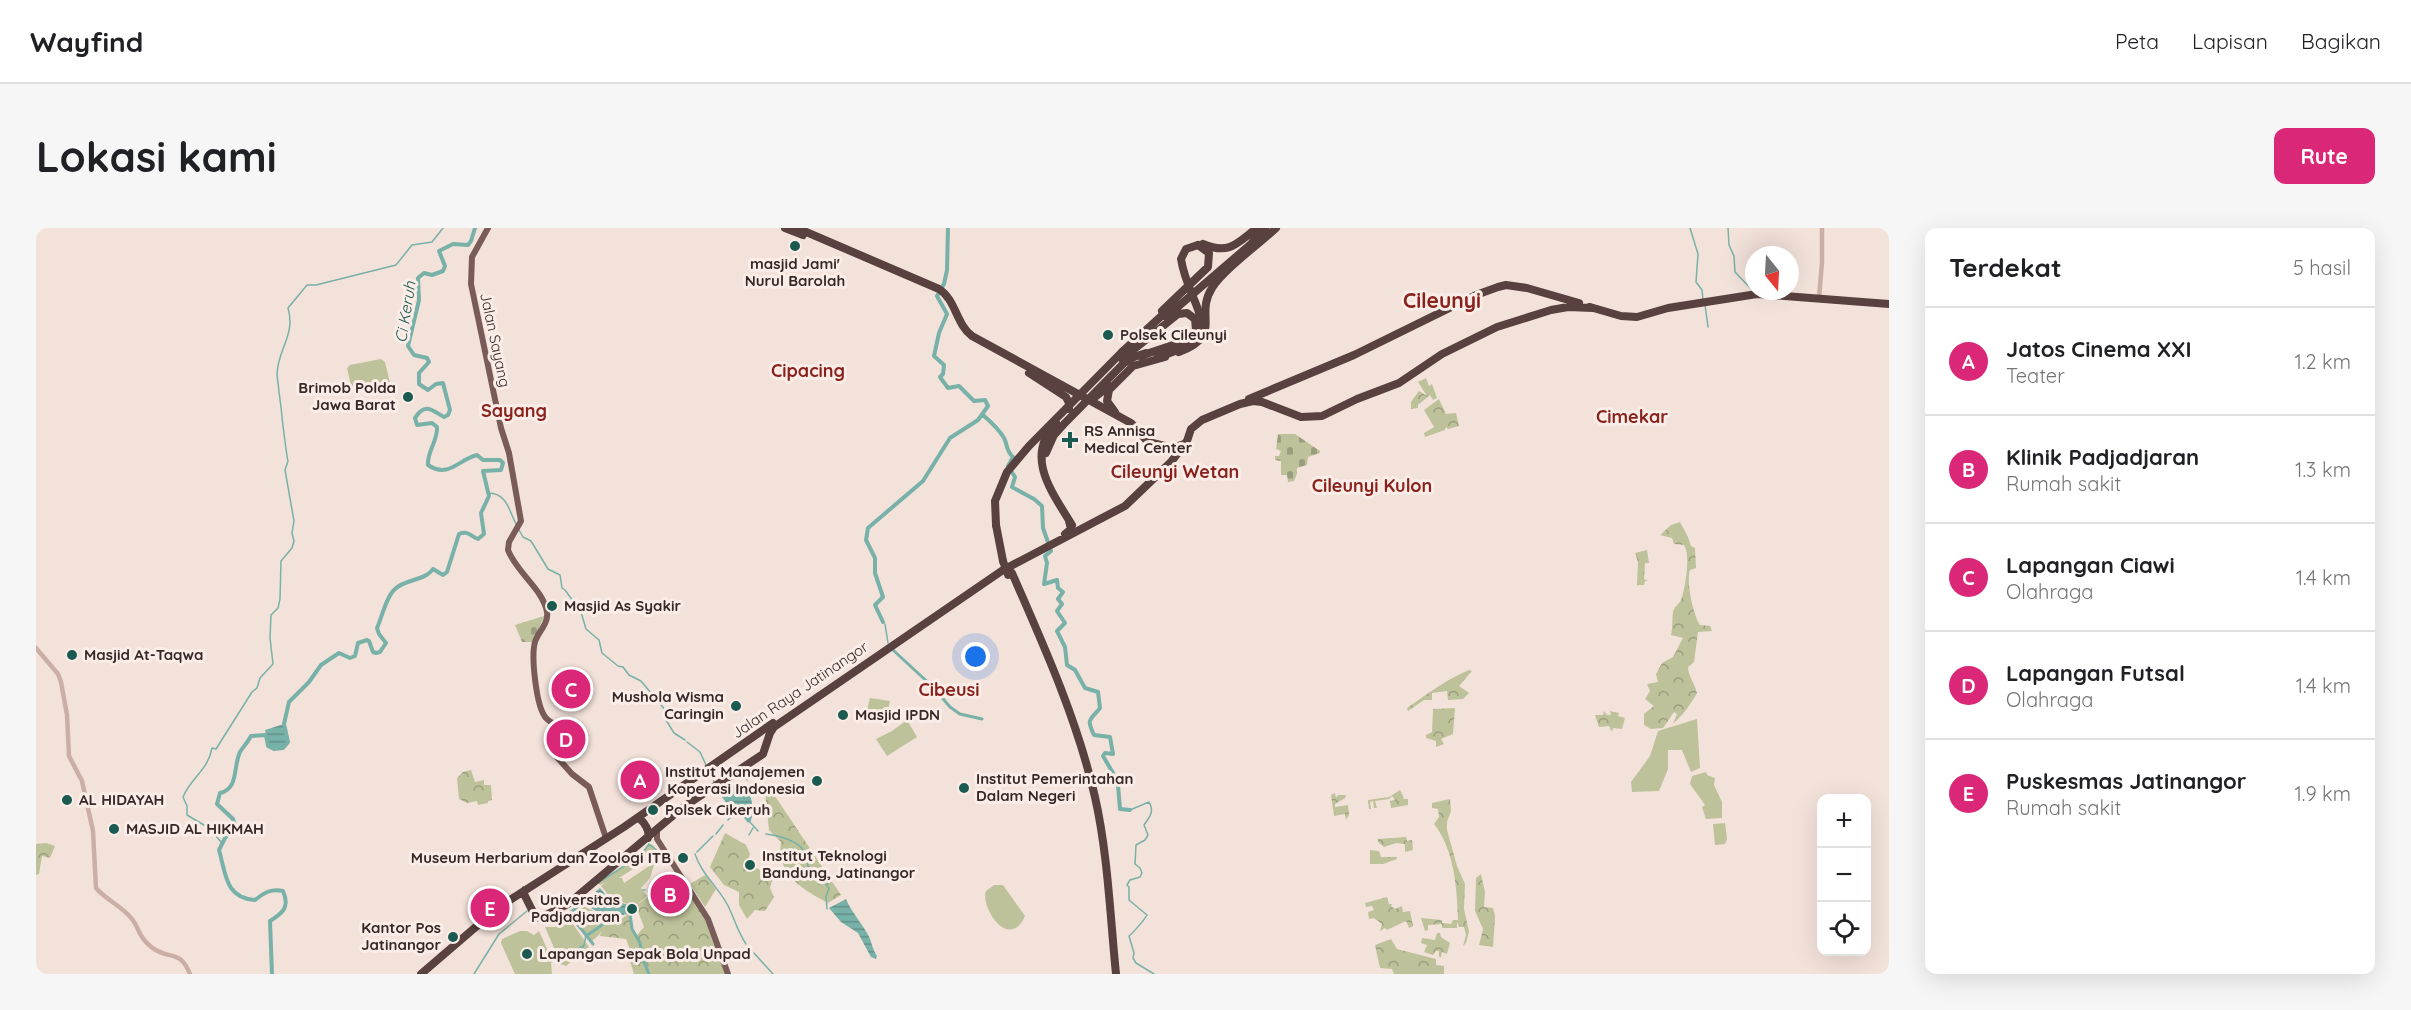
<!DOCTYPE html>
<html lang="id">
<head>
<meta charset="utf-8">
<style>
  body { margin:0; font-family:Quicksand,sans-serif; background:#f6f6f6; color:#202124 }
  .controls { position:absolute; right:18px; bottom:18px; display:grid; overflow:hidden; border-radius:12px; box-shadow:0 6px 24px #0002 }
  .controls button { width:54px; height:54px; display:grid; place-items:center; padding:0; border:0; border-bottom:2px solid #e0e0e0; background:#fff; color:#202124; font:30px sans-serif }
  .compass { position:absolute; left:1709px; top:18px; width:54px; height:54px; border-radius:50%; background:#fff; box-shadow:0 6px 24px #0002; rotate:162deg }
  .you { position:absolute; left:940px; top:429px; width:21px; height:21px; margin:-15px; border:4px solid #fff; border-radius:50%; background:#1a73e8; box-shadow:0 0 0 9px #1a73e833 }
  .badge { display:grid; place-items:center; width:39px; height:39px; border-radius:50%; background:#db2777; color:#fff; font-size:20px; font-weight:700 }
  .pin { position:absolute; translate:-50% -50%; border:3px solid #fff; box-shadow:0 2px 6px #0006 }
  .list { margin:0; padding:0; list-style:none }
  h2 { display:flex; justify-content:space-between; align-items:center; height:78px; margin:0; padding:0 24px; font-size:26px }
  h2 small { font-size:20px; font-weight:400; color:#757577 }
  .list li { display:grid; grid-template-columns:39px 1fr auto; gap:18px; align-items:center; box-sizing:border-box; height:108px; padding:0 24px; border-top:2px solid #e0e0e0 }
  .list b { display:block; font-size:22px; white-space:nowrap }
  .list p { margin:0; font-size:20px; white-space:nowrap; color:#757577 }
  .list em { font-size:20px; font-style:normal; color:#757577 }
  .icon { flex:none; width:33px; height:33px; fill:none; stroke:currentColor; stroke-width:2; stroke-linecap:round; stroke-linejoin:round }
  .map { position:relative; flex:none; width:1853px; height:746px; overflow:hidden; border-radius:12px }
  header { display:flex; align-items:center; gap:36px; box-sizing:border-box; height:84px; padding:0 30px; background:#fff; border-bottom:2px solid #e0e0e0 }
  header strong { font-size:28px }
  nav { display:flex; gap:33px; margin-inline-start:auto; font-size:21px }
  .intro { display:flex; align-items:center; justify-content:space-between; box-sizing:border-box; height:144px; padding:0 36px }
  h1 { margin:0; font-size:42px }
  .button { padding:15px 27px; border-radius:12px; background:#db2777; color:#fff; font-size:21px; font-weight:700 }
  main { display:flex; gap:36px; padding:0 36px }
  aside { flex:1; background:#fff; border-radius:12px; box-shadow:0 6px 24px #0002 }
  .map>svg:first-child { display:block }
  .green { fill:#bdc29a }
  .forest { fill:url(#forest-crowns) }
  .cemetery { fill:url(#cemetery-stones) }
  .water { fill:url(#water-rules) }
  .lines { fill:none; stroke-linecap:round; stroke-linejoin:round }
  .stream { stroke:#78b1a8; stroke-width:1.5 }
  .canal { stroke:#78b1a8; stroke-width:3 }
  .river { stroke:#78b1a8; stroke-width:4 }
  .minor { stroke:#cbafa6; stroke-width:4.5 }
  .major { stroke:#795c58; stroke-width:6 }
  .highway { stroke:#58413e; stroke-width:8 }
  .highway-bridge { stroke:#58413e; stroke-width:8 }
  .poi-dot { fill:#1b5a51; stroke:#faede7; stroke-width:2 }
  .labels { text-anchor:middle; stroke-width:6; stroke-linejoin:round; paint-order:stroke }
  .poi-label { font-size:15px; font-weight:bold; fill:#372927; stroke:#faede7; text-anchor:start }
  .street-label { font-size:15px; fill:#372927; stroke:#faede7 }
  .water-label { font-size:16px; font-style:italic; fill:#1b5a51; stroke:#faede7 }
  .quarter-label { font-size:18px; font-weight:bold; fill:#89211d; stroke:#faede7 }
  .district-label { font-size:21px; font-weight:bold; fill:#89211d; stroke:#faede7 }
</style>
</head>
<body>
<header>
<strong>Wayfind</strong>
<nav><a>Peta</a><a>Lapisan</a><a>Bagikan</a></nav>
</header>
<div class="intro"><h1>Lokasi kami</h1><a class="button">Rute</a></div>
<main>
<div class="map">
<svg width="1853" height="746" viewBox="0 0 1853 746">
  <defs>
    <pattern id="forest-crowns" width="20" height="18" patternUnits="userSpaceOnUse" patternTransform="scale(1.5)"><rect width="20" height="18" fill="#bdc29a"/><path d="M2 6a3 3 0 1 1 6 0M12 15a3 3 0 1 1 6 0" fill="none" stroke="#9a9e7e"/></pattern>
    <pattern id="cemetery-stones" width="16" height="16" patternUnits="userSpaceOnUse" patternTransform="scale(1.5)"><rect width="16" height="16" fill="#bdc29a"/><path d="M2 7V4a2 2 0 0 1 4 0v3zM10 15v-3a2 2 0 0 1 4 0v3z" fill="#9a9e7e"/></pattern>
    <pattern id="water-rules" width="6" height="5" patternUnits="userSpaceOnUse" patternTransform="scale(1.5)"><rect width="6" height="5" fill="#78b1a8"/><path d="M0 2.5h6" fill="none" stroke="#639089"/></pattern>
  </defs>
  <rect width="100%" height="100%" fill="#f3e2da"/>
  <path class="green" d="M345,131l4,3 5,21 -38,7 -5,-22 3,-3z
    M541,441l10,29 -24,8 -7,-29z
    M834,470l20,3 -2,9 -8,1 -5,8 -10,-2z
    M1661,491l3,49 -9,4 -9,-22h-14v19l-9,22 -27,1 -1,-10 19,-26 8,-25z
    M871,492l10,17 -30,19 -11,-17 16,-8z
    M1670,544l1,3 8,3 -1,7 8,17v16l-16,1 -4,-12 3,-2 -15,-21 2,-8z
    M1689,595l2,16 -2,5 -10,1 -2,-21z
    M613,616l4,1 5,8 -39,25h3l2,5 31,-21 -5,16 -9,10 6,8 -12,11 -25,-10 -9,-11 4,-4 -5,3 -2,-2 43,-28z
    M958,657h9l22,31c-16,36 -45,-9 -39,-25z
    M547,678l21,10 2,5 -7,14 -7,6 -20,-26z
    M530,686l23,33 -23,19 -5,-2 -16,-37h10z
    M484,703h7l7,4 5,-4 14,31 -2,1 1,11h-37l-14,-31 1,-4z"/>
  <path class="forest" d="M1390,150l3,8 3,-2 5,14 -4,2 -3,-5 -12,10v3l-7,1v-7l8,-11 8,5 -9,-14z
    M1403,171l7,15 10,-1 3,13 -11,3 -2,-2 -1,3 -20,7 -1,-4 12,-7 -2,1 -10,-17z
    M1644,294l8,15 3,9 4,2 1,20 -6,2c-4,12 3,44 10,55l10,1 2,5 -14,1 -4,30 -6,5c0,9 7,17 9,26 -7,12 -14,22 -24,31l4,-10 -3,-2 -11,16 -12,1 -7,-4v-11l10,-8 -9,-7 5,-8 -3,-7 11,-2 -2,-8 6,-11 11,-6 10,-19 -12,-3c2,-8 1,-17 2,-23 1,-5 6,-8 8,-12 4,-10 10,-45 3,-55l-10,-1 -2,-6 -12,-3 11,-10z
    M1611,322l2,13h-4l-1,16 4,2h-3l-1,4h-7l1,-23 -3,-9z
    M1433,442l3,1 -13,15 10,7 -6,6 -15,1 -1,-9 -15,2v7h-8l-16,11 -1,-3c20,-14 40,-29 62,-38z
    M1419,480l-2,26 -12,5 3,5 -8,3v-6l-10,-3v-3l6,-3 1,-23z
    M1568,483l3,4h4l-1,-4 9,2 -1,3 7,2 -3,11 -9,-1 -1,4 -3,-6 -10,1 -4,-12h8z
    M435,542l4,12 9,-2v5h7l1,15 -4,1v2l-10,2 -1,-4 -10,2 -8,-4 -2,-21 6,-6z
    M733,559l72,108 -13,8c-26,-14 -52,-29 -47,-61l-12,-12 -4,-38z
    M1364,562l4,8 -2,1h6v6l-17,3 -1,-7 5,-1 -3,-4 -3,3 -14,2 2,7h-3l-1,-7 -3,1 1,7h-2l-1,-9 21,-3z
    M1299,565l1,5 2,-3h8l-1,3 -10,6v3l13,-2 1,10 -3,5 -1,-6 -11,2 -3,-21z
    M1414,571l1,12 -4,11v8l10,36 8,18 -1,25 5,23 -3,11 -3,3 3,-11 -2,-8h-5l-2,-5v6h-15v-4l-14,1v5l-3,1 -4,-13 21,2v3l9,1 2,-4h5c-1,-33 -4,-71 -24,-96l5,-7 -1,-8 -6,-1v-5z
    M689,605l21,12 4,9 -3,8 26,16 -3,10 4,9 -9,14 -10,-1 -8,9 -8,-14v-13l-15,-7 -14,-18z
    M1370,609l1,4 5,-1 1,10 -8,2v-8l-9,-1 -12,4 -6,-5v-3z
    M10,615l9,3 -5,12 -8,-2 -3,18 -3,1v-31z
    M1334,622l9,1 2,6h16v2l-14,5h-13z
    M1445,646l4,18 -1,15 9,1 2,8 -2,31 -14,-2 4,-16 -8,-18 1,-33z
    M669,647l11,14 -11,18 -15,-23z
    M618,664l10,15 23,-15 20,29 19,53h-92l-6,-19 4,-1 -6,-15 -26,-3 1,-6 8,-14 14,2 5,-4 3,2 2,13 4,6 7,-8 -8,-21z
    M1351,669l2,7h3l-1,2 4,3 7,-3 1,6 7,-1 3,15 -4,2 -3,-7 -19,9 -2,-2 -5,3 2,-7 -8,-6 -5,1 -1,-7 6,-2 -2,-4 -6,1 -1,-4z
    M1401,705h3l1,4 9,6 -3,11 -5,-2 -1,5h-2v-6h-3l-3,4 -9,-3 3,-7 -6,-2 1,-5 13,2z
    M1355,711l6,10 39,10v6l8,1v8h-50l-2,-5 -12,-1 -5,-23z"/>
  <path class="cemetery" d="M1242,206h17l25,17v2l-12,4 -1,8 -10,3v6l-3,7 -6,1 -1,-7h-6v-14l-6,-1v-4h4l2,-5 -5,-2z
    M508,388l-11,26h-11l-7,-17z"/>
  <path class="water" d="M248,496l4,18 -5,6 -9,1 -6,-3 -3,-16z
    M703,554c14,8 15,26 12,39l-3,2 -10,-13 -8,-2 -8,-11 3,-5z
    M564,660l9,11 20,6 -5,10 -28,-4 -14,-8z
    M810,671c5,12 14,22 21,34 5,8 5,16 10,23l-1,3 -5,-2 -13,-24 -17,-11 -12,-14z"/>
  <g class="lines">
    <path class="stream" d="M1654,0l8,26 -2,28 6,8 1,9
      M1692,0l1,17 5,11 1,16 18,19
      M1669,77l3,22
      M452,265c20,0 21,19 29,33
      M483,302l4,7 8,4 17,28 12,6 2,13 3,2 16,22 5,17 13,11 3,13 16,13 5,1 6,8 12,6 25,30v9l8,13 11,7
      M849,396l3,19
      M651,514l13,10 6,13
      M675,542l3,12
      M711,543v9
      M1094,582l19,-8c6,9 0,16 -5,23l4,10 -3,5 -9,5 -1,19 5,4 2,5 -2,4 -10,3 -3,5 2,2v13l18,15c-2,4 -14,18 -18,21l5,17 -1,5 3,5 18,11
      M692,592l9,-10
      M713,593l9,10
      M680,606l7,-9
      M730,606c15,2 38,7 41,25 1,5 1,10 2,15l12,5 8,9 -3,9 1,12
      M713,607l4,-7
      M186,615l-13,-15 -22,-13v-9l-4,-9c8,-20 25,-26 29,-49l4,1 36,-57 5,-4 3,-10 13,-14 -3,-26 1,-23 7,-7 2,-9 1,-38 11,-13 2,-7 -2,-8 2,-12 -9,-51 3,-9c-1,-3 -6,-42 -6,-45l-5,-41c0,-25 19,-40 11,-67l19,-23h9l80,-20 16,-20 20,-3 11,-14
      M661,624l16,-16
      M659,626c7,22 27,36 35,56 5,11 8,22 16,34
      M562,655l43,-28 8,-11 10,8
      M607,662h2
      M712,718l4,5
      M545,724l3,-7
      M718,725l19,21
      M525,736v-4l23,-15 2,-9
      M438,746l25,-40 28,-23"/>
    <path class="canal" d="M857,422l40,37 17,20 10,7 22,5
      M590,685h4l2,16 8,14 3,17 6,14
      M535,688l-1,-3 12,-10
      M536,689l9,12
      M546,702l11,14
      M550,708l16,-11 7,-11"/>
    <path class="river" d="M947,187c8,7 16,14 21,23 4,8 2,13 9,19l-5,9 7,11 -3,10 22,12 8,7 1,22 8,23 -6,5 2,7 -3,21 13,-4 1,8 5,4 -5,7 4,5 -5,7 8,12 -8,8 8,16 2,18 8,5 10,18 13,4 2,16c-10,13 -14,10 -6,27l16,2 3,17 -8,-1 -2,3 10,17 1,8 4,4 2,24 10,1
      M847,394l-8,-17 8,-8 -8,-24v-15l-9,-18 2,-12 55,-47 27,-43 28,-18 10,-14 -3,-6 -11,1 -15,-15 -11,2 -8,-11 3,-3 1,-9 -10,-9 5,-23 8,-19 -10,-18 7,-12 3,-14 1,-42
      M236,746l-2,-53c13,-8 20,-14 13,-30 -12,-3 -19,2 -28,9 -30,-2 -29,-26 -36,-50l6,-12 10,-13 -2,-6 -16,-15 3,-11c19,-4 13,-27 20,-41 3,-5 8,-10 11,-16l15,-1 2,11 6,3 9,-1 5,-6 -4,-18 5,-22 20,-20 12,-17 18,-12 11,5 5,-2 3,-13 9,-3 2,1 4,11 3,1 4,-1 6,-9 -7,-9 -2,-6c5,-11 9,-31 18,-39 10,-10 30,-8 38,-20l10,6 4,-3 12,-38c9,-4 11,2 19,5l6,-5 -3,-21 8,-17 -6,-25 18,-1 2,-7 -3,-3h-17l-6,-5c-18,4 -28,24 -49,10 -1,-14 10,-24 9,-38l-5,-4 -15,2 -2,-7c10,-16 17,-8 29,-1l4,-2 2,-5 -7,-27 -7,1 -8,6 -9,-6v-11l10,-11 -2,-4 -13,-3 -6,-9 11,-46 -1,-22 6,-5 8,2 11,-4 2,-5 -6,-15 14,-7 15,1 3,-4 4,-13"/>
    <path class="minor" d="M1783,70l3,-36v-34
      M0,420l22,26 3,8 6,33 2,41 13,25 11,50 3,57c10,12 26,18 36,31 8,10 5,16 18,27 19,16 29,1 40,28"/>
    <path class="major" d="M452,0l-16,29 -1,27 30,144 8,25 12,68 -12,21 -1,8c8,22 35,39 39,62 2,11 -9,20 -12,30 -4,14 1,65 11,76 8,9 23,10 30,20l-3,6 -12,5 -5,7 16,18 17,13 17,51
      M621,603v8l51,80 20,55"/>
    <path class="highway" d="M749,0l18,7
      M761,0l142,61c17,11 17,35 33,47l159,87 17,19 25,6 11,-4
      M1167,16c26,11 33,0 54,-16
      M1554,79l31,9 16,1 31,-9 89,-14 132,10
      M1126,83l46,-44 1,-14 -11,-8
      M1130,89l85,-73 14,-16
      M1086,124l46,-42
      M1143,124c45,-17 15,-36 33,-64 11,-18 47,-44 64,-60
      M1086,131l56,-45 9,-1 8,6 1,11 -8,10 -48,16
      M993,145l37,24 3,6v6
      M1058,170l15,-12
      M1213,171l105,-44 122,-60 22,-8 8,-2 21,3 52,15
      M1079,184l-8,-11 2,-11 24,-24 32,-9
      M1020,195c-32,34 -4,69 16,102
      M1010,225l8,-18 8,-9
      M960,297l7,36
      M1029,306l6,-5 -2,-8
      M976,345c32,73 65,146 83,224 13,58 15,118 21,177
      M600,591l3,-1c6,5 11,13 9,20
      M489,662l-1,4 11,22
      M499,688l5,2 28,-14 114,-96 81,-54 7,-21 4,-6 229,-157 122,-64 46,-44 16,-21 4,-12 11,-9 38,-16 13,-3 9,1 39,15 21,-1 35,-17 42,-16 43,-29 55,-27 54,-17 17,-3 25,1
      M385,746l78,-67 125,-80 149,-104"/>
    <path class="highway-bridge" d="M1122,129c75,-22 31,-47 23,-98l5,-10 12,-4
      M1026,198l62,-63 10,-6 12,-4
      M960,297l-1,-24 12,-29 22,-26 93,-94
      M967,333l5,14"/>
  </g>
  <g class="poi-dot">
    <circle cx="759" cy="18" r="6"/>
    <circle cx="1072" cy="107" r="6"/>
    <circle cx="372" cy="169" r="6"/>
    <path d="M1031 203h6v6h6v6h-6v6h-6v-6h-6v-6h6z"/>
    <circle cx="516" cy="378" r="6"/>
    <circle cx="36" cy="427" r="6"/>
    <circle cx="700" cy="478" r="6"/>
    <circle cx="807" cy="487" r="6"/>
    <circle cx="781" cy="553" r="6"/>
    <circle cx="928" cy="560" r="6"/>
    <circle cx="31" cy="572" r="6"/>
    <circle cx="617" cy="582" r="6"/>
    <circle cx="78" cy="601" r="6"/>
    <circle cx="647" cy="630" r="6"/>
    <circle cx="714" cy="637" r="6"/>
    <circle cx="596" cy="681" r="6"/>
    <circle cx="417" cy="709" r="6"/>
    <circle cx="491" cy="726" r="6"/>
  </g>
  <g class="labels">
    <g class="poi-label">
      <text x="759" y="41" text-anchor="middle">masjid Jami'<tspan x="759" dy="17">Nurul Barolah</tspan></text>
      <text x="1084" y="112">Polsek Cileunyi</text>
      <text x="360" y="165" text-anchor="end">Brimob Polda<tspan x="360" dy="17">Jawa Barat</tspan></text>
      <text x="1048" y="208">RS Annisa<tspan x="1048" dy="17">Medical Center</tspan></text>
      <text x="528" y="383">Masjid As Syakir</text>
      <text x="48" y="432">Masjid At-Taqwa</text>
      <text x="688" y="474" text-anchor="end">Mushola Wisma<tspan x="688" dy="17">Caringin</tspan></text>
      <text x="819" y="492">Masjid IPDN</text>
      <text x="769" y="549" text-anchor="end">Institut Manajemen<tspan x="769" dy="17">Koperasi Indonesia</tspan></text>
      <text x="940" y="556">Institut Pemerintahan<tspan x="940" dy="17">Dalam Negeri</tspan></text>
      <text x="43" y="577">AL HIDAYAH</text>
      <text x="629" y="587">Polsek Cikeruh</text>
      <text x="90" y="606">MASJID AL HIKMAH</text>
      <text x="726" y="633">Institut Teknologi<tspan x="726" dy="17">Bandung, Jatinangor</tspan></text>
      <text x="635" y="635" text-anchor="end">Museum Herbarium dan Zoologi ITB</text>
      <text x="584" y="677" text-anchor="end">Universitas<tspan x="584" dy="17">Padjadjaran</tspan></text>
      <text x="405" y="705" text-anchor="end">Kantor Pos<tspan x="405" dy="17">Jatinangor</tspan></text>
      <text x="503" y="731">Lapangan Sepak Bola Unpad</text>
    </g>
    <g class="street-label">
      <text transform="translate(459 112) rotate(78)" y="5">Jalan Sayang</text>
      <text transform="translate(764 462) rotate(-34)" y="5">Jalan Raya Jatinangor</text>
    </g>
    <g class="water-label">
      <text transform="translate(369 84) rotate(-81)" y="6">Ci Keruh</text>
    </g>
    <g class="quarter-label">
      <text x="772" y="149">Cipacing</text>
      <text x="478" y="189">Sayang</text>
      <text x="1596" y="195">Cimekar</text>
      <text x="1139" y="250">Cileunyi Wetan</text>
      <text x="1336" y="264">Cileunyi Kulon</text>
      <text x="913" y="468">Cibeusi</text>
    </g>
    <g class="district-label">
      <text x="1406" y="80">Cileunyi</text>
    </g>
  </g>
</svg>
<div class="controls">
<button>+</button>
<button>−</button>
<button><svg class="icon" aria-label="locate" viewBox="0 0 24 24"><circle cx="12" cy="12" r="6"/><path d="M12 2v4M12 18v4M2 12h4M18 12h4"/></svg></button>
</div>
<svg class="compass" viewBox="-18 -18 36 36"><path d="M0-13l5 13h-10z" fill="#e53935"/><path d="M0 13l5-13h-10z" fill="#757577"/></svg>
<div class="you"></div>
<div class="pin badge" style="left:604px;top:552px">A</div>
<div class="pin badge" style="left:634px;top:666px">B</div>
<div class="pin badge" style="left:535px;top:461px">C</div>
<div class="pin badge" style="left:530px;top:511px">D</div>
<div class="pin badge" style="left:454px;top:680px">E</div>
</div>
<aside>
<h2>Terdekat<small>5 hasil</small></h2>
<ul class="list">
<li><span class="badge">A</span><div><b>Jatos Cinema XXI</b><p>Teater</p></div><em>1.2 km</em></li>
<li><span class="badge">B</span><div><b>Klinik Padjadjaran</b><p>Rumah sakit</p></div><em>1.3 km</em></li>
<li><span class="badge">C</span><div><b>Lapangan Ciawi</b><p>Olahraga</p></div><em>1.4 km</em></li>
<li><span class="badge">D</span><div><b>Lapangan Futsal</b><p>Olahraga</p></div><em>1.4 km</em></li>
<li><span class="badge">E</span><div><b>Puskesmas Jatinangor</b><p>Rumah sakit</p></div><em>1.9 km</em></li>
</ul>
</aside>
</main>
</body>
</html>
